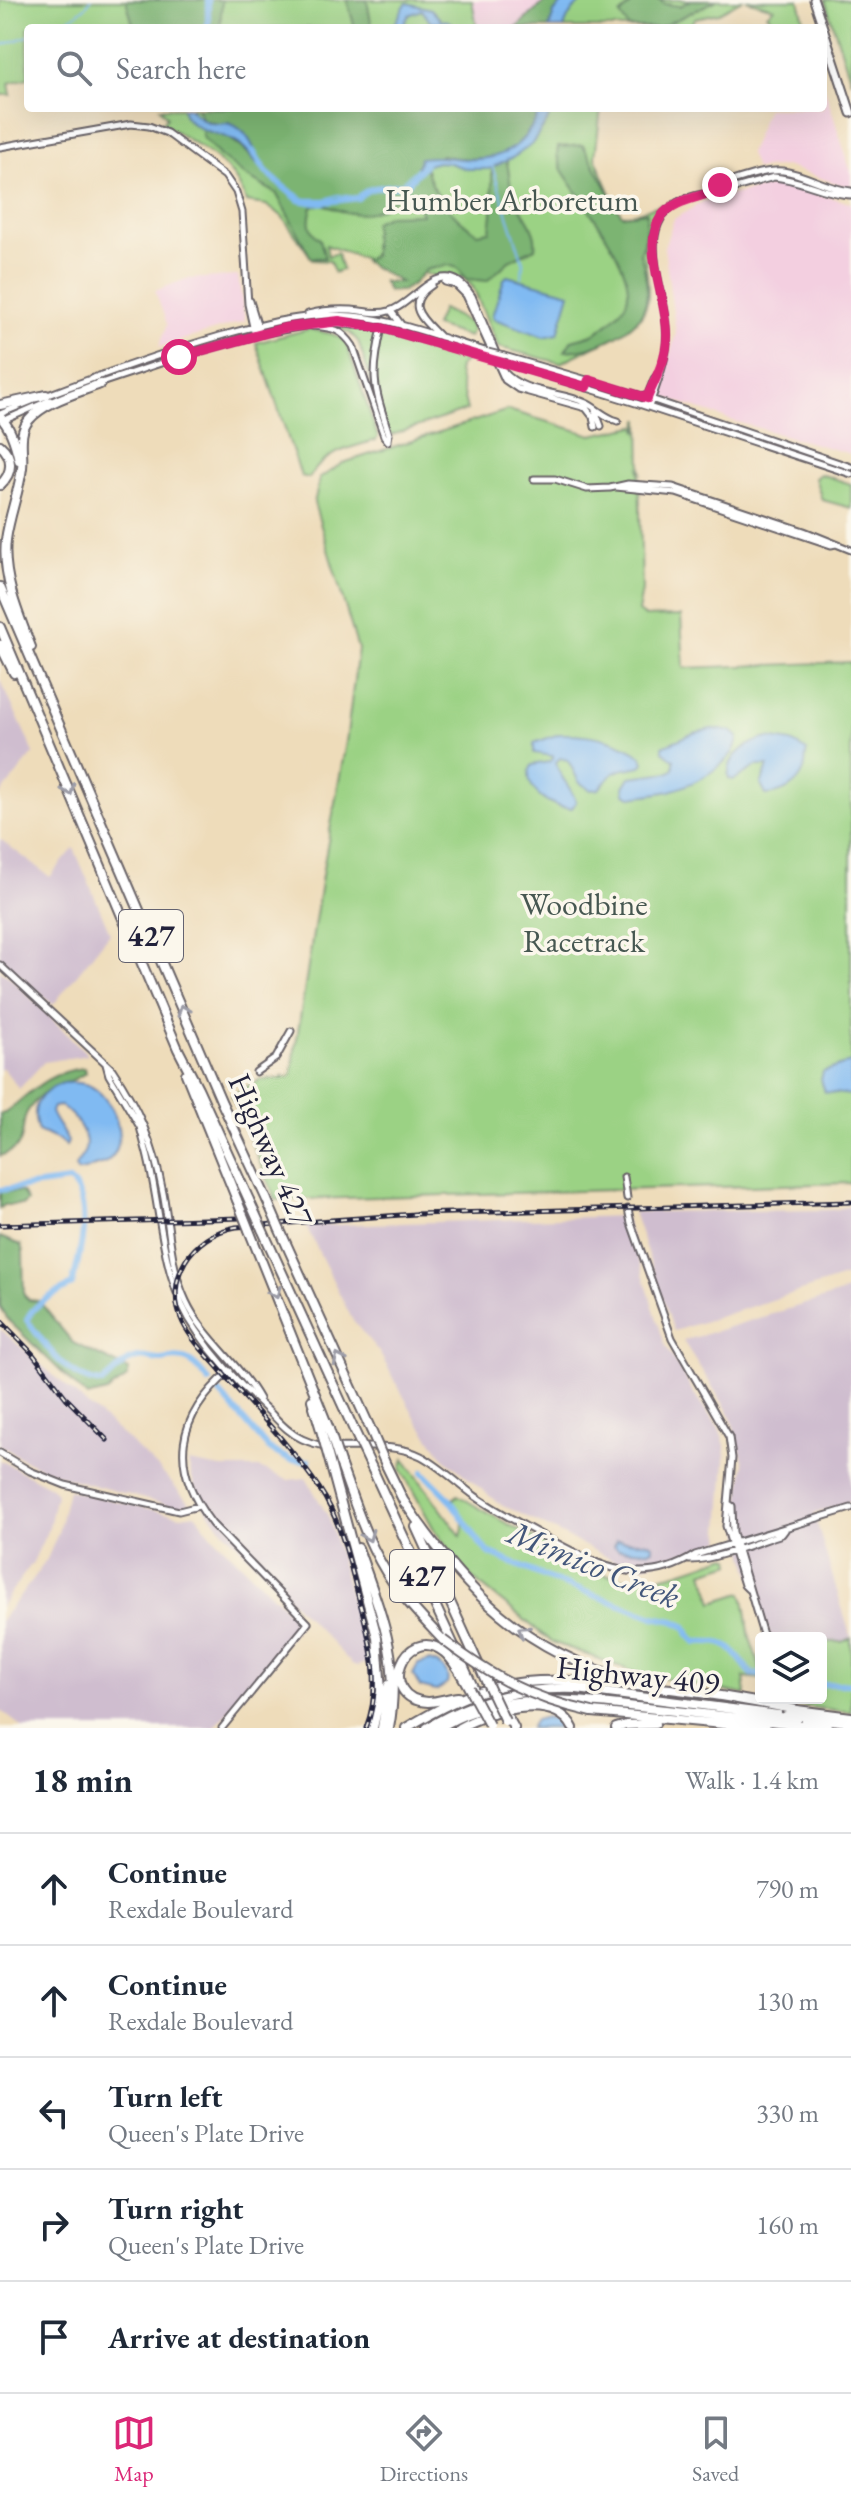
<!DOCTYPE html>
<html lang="en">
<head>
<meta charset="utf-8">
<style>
  body { margin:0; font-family:"EB Garamond",serif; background:#f2f2f3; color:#1f2937 }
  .controls { position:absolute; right:24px; bottom:24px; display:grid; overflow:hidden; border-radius:8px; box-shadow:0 8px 32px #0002 }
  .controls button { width:72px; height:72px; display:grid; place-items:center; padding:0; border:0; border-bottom:2px solid #e0e1e3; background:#fff; color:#1f2937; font:40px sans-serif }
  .stop { position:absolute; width:24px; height:24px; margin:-18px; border:6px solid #db2777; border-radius:50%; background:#fff }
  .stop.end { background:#db2777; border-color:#fff; box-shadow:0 2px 8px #0008 }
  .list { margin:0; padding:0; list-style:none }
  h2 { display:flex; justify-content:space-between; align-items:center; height:104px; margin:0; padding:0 32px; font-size:34px }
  h2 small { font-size:26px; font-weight:400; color:#747a83 }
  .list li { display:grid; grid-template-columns:52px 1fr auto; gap:24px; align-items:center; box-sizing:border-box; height:112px; padding:0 32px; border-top:2px solid #e0e1e3 }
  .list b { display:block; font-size:30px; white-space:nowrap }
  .list p { margin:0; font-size:26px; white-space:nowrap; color:#747a83 }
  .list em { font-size:26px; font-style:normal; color:#747a83 }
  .icon { flex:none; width:44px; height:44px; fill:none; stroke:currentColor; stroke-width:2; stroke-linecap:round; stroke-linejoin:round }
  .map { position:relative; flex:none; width:851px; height:1728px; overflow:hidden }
  .search { position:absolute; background:#fff; box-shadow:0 8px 32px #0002; left:24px; right:24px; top:24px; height:88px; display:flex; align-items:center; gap:20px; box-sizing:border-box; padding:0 28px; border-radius:8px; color:#747a83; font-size:30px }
  .sheet { height:664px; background:#fff }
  nav { display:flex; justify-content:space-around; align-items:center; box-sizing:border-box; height:112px; border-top:2px solid #e0e1e3; background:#fff; font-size:22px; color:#747a83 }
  nav a { display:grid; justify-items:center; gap:4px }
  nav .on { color:#db2777 }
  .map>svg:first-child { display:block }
  .built { fill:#f3cfe0 }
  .industrial { fill:#cfbdcf }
  .green { fill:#9bd284; stroke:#5e7a60; stroke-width:2 }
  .forest { fill:#7cb472; stroke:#4f6b56; stroke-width:2 }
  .water { fill:#80baf2; stroke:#516e96; stroke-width:2 }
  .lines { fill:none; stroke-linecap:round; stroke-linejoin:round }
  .stream { stroke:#80baf2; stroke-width:2 }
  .river { stroke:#80baf2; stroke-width:6 }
  .secondary-casing { stroke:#696367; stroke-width:9 }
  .primary-casing { stroke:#696367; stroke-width:11 }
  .highway-casing { stroke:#696367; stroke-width:12 }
  .secondary { stroke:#fff; stroke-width:5 }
  .primary { stroke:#fff; stroke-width:7 }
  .highway { stroke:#fff; stroke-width:8 }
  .rail-casing { stroke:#22223b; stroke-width:5 }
  .rail { stroke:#fbf7ec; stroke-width:2; stroke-dasharray:6; stroke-linecap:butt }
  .secondary-bridge-casing { stroke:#696367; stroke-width:9; stroke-linecap:butt }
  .highway-bridge-casing { stroke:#696367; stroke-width:12; stroke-linecap:butt }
  .secondary-bridge { stroke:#fff; stroke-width:5 }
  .highway-bridge { stroke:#fff; stroke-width:8 }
  .oneway { stroke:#9c9ca7 }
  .route { stroke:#db2777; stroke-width:10 }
  .labels { text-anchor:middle; stroke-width:7; stroke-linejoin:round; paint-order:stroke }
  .shield { fill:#fbf7ec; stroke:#636270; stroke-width:2 }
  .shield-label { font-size:30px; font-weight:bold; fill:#22223b }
  .park-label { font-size:32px; fill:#465751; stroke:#fbf7ec }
  .street-label { font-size:32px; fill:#22223b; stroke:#fbf7ec }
  .water-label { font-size:34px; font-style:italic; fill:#43577b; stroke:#fbf7ec }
</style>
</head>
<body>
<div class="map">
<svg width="851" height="1728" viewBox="0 0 851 1728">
  <rect width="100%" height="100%" fill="#fbf7ec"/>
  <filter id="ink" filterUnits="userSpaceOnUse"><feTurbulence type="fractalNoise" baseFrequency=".0125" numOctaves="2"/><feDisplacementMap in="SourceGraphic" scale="16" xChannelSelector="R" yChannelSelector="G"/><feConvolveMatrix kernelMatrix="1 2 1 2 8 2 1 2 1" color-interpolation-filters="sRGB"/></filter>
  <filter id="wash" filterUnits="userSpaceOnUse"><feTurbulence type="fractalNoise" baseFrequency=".006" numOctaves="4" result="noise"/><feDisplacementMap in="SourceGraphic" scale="32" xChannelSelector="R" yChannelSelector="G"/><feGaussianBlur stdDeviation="1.8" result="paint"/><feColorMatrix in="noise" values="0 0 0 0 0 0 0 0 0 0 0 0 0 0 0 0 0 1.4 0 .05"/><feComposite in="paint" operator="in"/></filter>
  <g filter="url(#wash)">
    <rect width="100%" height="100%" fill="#eedcba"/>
    <path class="built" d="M472,0h86l-36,28h-45z
      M823,83l28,89v13l-4,2 -62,-21 -30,3 -6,-16 18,-45h56z
      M780,184l71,19v251l-121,-34 -71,-25 17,-62 -12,-86 10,-28 30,-18z
      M238,276l7,45 -86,26 8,-23 -12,-33 31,-12z"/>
    <path class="industrial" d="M0,679l34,74 -34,42z
      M0,839l50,38 24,-29 36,85 -57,72 -53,-48z
      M0,971l8,4 80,80 -44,7 -25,27 -16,-21 -3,2z
      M851,1206v69l-177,56 -41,-119 200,-2z
      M625,1216l40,129 31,52 24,33 6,18 -6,82 2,10 -79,26 -24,-3 -122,-61 -53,-44 -26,-36 -39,-70 -26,-31 -47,-95z
      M851,1290v211l-37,13 37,124 -9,4h-21v-4h-51l-26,-87 -6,-35 6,-53 -14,-49 -47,-73z
      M0,1329l128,111 32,30 29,33 -9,5 -6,-1 -107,-29 -39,-16 -28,-17z
      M0,1460l52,28 4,6 -7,33 -16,35 -33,45z
      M188,1462l33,6h38l29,12 18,-2 23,40 39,144 -11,4 -5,-2 -134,-140 -21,-28z
      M68,1490l113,26 14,-2 17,21 86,86 1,4 -85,103h-191l-23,-18v-89l34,-43 13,-19 11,-26z"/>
    <path class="green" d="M0,0h472l5,28h-449v50l-19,5 2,12h-11z
      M558,0h184l-23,13 -24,5 -4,10h-169z
      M746,0h53l7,28h-31l-3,-9 -5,-5 7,-6z
      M825,0h26v81z
      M160,108h441l-6,49 26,60 39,-12c-8,13 -14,24 -15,40 -2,28 15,61 -14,81 -21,15 -48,25 -71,37l-62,-16 -25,-60 -10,-9 -15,-4 -13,2 -60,-13 -49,-18 2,11 9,-3 5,17 -8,3 -4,-12 -17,-1 -31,-44 -16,-11 -20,-3c-10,-39 -52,-58 -84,-79l5,-6z
      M442,309l26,13 4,7 -3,8 -34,-11z
      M350,325l119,32 -10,10 -1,5 9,38 -75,25 -4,-1 -30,-93 -8,-8 -20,-7z
      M309,329l23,5 13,6 33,97 -2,3c-29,9 -50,11 -67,38l-8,-2 -45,-133z
      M508,410l84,25 44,-9 2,6 1,-12h1l1,52 -2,-3 3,121 -4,22 7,5 36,-1 3,52 167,-6v521l-575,17 -45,-105 29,-15 31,-3 32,-208 23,-127 12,-93 -44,-146 6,-25 23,-15z
      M820,474l31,10v24l-29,-8 -7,-22z
      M404,1459l57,77c5,-15 0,-23 -9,-36l6,-5c26,17 54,31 81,46 29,15 59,36 92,38 32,2 65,-13 96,-23l4,2 1,5 -29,9 10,30 29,-9c5,14 5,27 7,40 3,16 12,30 12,46l-17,-2 2,18 -109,-22 -85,-31 -82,-66 -35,-45 -34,-62z
      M851,1638v74l-59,-7 -3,-7h32v-56h21z"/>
    <path class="forest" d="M126,0h96l-2,28h-86z
      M347,0h20l5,28h-17z
      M547,0h18l-11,13 -5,15h-33z
      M636,0h23l6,4 15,2 11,-6h26l-58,28h-30l-9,-13z
      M197,108h344c-3,8 -6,17 -11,24 -18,30 -59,30 -89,23l-21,14 5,-3c8,29 27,50 52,67l13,-2 2,-17v-48l14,-7c3,10 3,18 5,27 4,23 28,38 24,62l-26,13 -22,20 -21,-2 -8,-11 -10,-3 -22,5 -13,14 -11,7h-14l-5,-9h17l-37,-21 10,-5 1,-34 15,-7 33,-1 -7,-18 -7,-5c-9,3 -14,9 -22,14 -21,14 -42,9 -63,-1l-11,3c-4,13 -4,24 8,32l5,19h-14l-35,-65 -29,-16 -26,-20 -18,-19 -1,-9c6,3 12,3 19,5 16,7 26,18 38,31l-4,-15 -25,-27 -12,1 -15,-4z
      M583,145l39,70 25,-3 -3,32 -4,9c5,16 10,38 4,55 -9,26 -54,43 -79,43l7,-11c7,-3 15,-3 23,-7 10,-6 26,-20 31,-31 14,-31 -47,-104 -64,-132l-5,-15 1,-8z
      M84,1068l1,5c-14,11 -32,11 -45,23 -5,6 -13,13 -15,21 -5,21 2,30 -25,39v-42l5,-1c27,-22 43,-41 79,-45z
      M0,1191l22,1 5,9 -4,4h-19l-4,4z
      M0,1237l21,8 2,7 1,43 5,5 10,1 34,42 56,27 -2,8 -20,14 -20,5 -78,-76 -9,-14z"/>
    <path class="water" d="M565,0h21c-12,7 -18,15 -22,28h-15l5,-15z
      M407,3l24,6 10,11 7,1 11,7h-18l2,-5h-12l-9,-13 -13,5 -7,13h-11c9,-7 8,-18 16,-25z
      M182,108h7c8,8 17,16 29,16 3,0 9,-2 13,0 17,6 25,27 29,43 -6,-8 -13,-18 -21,-24 -18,-12 -52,-10 -57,-35z
      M541,108h11l-5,14 -16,23 -17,12 -25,12h-22l-18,-6 -11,-1 -21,6 3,-10c19,-3 25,0 44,1 41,2 62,-14 77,-51z
      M507,276l63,17 -12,41 -14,3 -50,-18 -2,-3 12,-37z
      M711,729l20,2 7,6c-1,26 -46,48 -68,54 -13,3 -26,4 -39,6l-6,-3 -1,-7 6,-10 40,-5 4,-3v-9l-11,-9v-5l31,-13z
      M559,734c29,-1 59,5 83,22l2,7 -3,3c-27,6 -22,0 -42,23l-8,1 -12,-8 -11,-22 -8,-2 -4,4c2,15 16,25 20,40l-4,6c-20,2 -53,-21 -40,-43l17,-3 4,-3v-3l-19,-3v-10z
      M768,738l23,4 16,9c-2,5 -1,13 -3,19 -6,16 -22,24 -38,25l-5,-10 7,-19h-11l-23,14 -5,-1c-4,-23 20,-37 39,-41z
      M851,1062v33l-26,-3 -4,-12 2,-8z
      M63,1083c8,-1 17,-1 25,2 25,10 45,60 18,77 -4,2 -8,3 -12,4 -7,3 -10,6 -17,5l-2,-4c2,-6 8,-11 10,-17 5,-16 -12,-35 -24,-44l-8,1 -2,5c4,11 12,18 17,30l-2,4 -5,-5 -23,-10c-9,-24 2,-40 25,-48z
      M617,1540l33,3 3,2v4l-5,2 -30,-2 -4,-3z
      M429,1661c12,3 21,10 18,23l-11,7 -16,-4 -7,-12 5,-11z
      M546,1717l9,3 8,8h-33l5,-8z"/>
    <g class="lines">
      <path class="stream" d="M48,28c17,-6 33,-14 43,-28
        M206,28v-28
        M0,46l28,-10
        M492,166l31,96 -1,15
        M260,167l19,15 26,17h21l12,-4 17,2 17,-10 30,-5 15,-14"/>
      <path class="river" d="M208,28v-28
        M253,151l14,22 32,27 17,3 42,-5c11,-14 32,-11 48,-13l19,-21
        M0,1190l69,-9c26,19 10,78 3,104 -16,8 -40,19 -45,35 19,26 40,59 75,63 11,-8 22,-23 36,-25 8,-2 17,3 24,2 26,-6 31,2 47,21
        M218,1391l51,58 21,11 19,1
        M423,1472l25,25 34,49 9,8 59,25 104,38 20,4 12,6 3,8 7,7c37,-2 34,7 56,32l9,1
        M821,1684h30"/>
    </g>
  </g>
  <g filter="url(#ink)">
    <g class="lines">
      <g class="secondary-casing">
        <path id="secondary" d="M0,147l131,-23 18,2 18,7 58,43 11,16 6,20 6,92 7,32
          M717,189l3,-4c20,-6 43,-16 63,-14 23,3 44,18 68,20
          M445,282l11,3 10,10 39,85 13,9 68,19 7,9 2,10
          M432,285c-30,20 -8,35 8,52
          M250,301l10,33
          M391,311l12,16
          M308,314c15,-4 29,-5 44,-4 12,1 26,5 37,1 27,-7 53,-61 83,-15l32,76c19,22 57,19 82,31 11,5 19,15 32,18
          M312,326c20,2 29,2 41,20l31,90 4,5
          M382,328c-12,49 -8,58 7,106l-1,6
          M504,356l138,40 209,71
          M507,363l132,41 212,70
          M98,384l81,-27 86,-24 61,-11 56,6 109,30
          M45,396c58,-22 116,-43 175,-60 43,-12 87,-24 132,-20 46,4 92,23 136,36
          M644,405l10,-26 5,-5
          M649,407c8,-23 18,-48 18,-72 1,-43 -36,-104 11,-133 15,-8 32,-9 48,-12 16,-3 32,-9 48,-13 26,2 50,17 77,18
          M595,410l6,16
          M0,414l32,-13
          M5,420l45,-20
          M534,479h21l32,10 23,-1 18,-4 45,3 131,44 47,19
          M616,487l60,6 155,52 5,-1
          M0,965l112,104c27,40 42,76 51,124 7,36 7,74 23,108 17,37 53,62 73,98
          M106,1064l3,11 31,52 5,19c17,60 14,132 52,185 18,27 40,51 64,73 14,12 24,27 41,35 9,4 20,7 29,8 31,2 62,-5 90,9 19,10 36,27 54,40 21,15 45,27 68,40 52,27 95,55 152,19l156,-47
          M256,1072l20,-14 15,-27
          M624,1177l3,21
          M628,1209l3,14 41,115 57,99 3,21 -6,68 18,59 4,4
          M0,1453l30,18 35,14 114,26 20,-5
          M729,1504l3,2 1,27 31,105
          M689,1560c25,1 68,-18 93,-26l3,-4
          M222,1728l86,-105 -96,-99c-44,-58 -36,-107 18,-153"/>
      </g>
      <g class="primary-casing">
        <path id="primary" d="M814,0l37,113"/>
      </g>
      <g class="highway-casing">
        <path id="highway" d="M0,405l46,-10
          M0,417c11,10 16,29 19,43
          M0,445c14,12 13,28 0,40
          M0,587l222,516 45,97
          M0,627l178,422 20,39 51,112
          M0,645l14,28
          M31,647c-13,-33 -29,-71 -25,-107 3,-24 13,-48 16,-72 2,-16 -5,-34 7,-48 16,-19 49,-27 71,-36
          M186,1074l51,126
          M279,1228l92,202
          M262,1229l92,201
          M249,1230l80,199
          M312,1400l9,30
          M340,1463c15,41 28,84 54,121 14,20 32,38 49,56
          M386,1465l19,39
          M371,1466l102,221
          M332,1470l45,167 4,54 -8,37
          M403,1500c62,92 120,151 229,181
          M416,1527l71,156
          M358,1548c22,63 44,112 31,180
          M458,1697c-10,1 -20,5 -30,5 -54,-3 -23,-80 16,-50 11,9 18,24 25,36
          M797,1710l54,7
          M592,1712l174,16
          M797,1717l53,5
          M509,1719l5,9
          M800,1725l28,3
          M382,1728l7,-43
          M406,1728c30,-18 61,-35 95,-42 45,-10 89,-3 135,0 48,3 98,12 146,21
          M427,1728c47,-29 95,-41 150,-39l209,27
          M439,1728c63,-40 138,-27 208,-20 47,5 94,10 140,15
          M459,1728c28,-16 95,-37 114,0
          M616,1728l10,-3 29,-1"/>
      </g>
      <use href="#secondary" class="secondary"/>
      <use href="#primary" class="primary"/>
      <use href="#highway" class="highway"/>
      <g class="rail-casing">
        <path id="rail" d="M0,1225l240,-7
          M0,1320l32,33 35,46 40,41
          M366,1728c15,-39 7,-75 -3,-114 -12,-42 -19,-89 -44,-126 -28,-42 -65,-79 -98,-117 -13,-15 -29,-30 -38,-48 -21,-44 9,-88 53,-96l179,-13 436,-12"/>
      </g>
      <use href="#rail" class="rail"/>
      <g class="secondary-bridge-casing">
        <path id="secondary-bridge" d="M488,352l16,4
          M491,358l16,5"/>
      </g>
      <g class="highway-bridge-casing">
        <path id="highway-bridge" d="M237,1200l12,30
          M249,1200l13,29
          M267,1200l12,28
          M329,1429l11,34
          M321,1430l11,40
          M354,1430l17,36
          M371,1430l15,35
          M443,1640c51,38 86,58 149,72
          M487,1683l18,38
          M469,1688l20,37
          M782,1707l15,3
          M786,1716l11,1
          M787,1723l13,2"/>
      </g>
      <use href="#secondary-bridge" class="secondary-bridge"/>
      <use href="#highway-bridge" class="highway-bridge"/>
    </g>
    <defs><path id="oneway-chevron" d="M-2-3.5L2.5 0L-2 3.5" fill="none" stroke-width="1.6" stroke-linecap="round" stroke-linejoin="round" transform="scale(2)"/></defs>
    <g class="oneway">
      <use href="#oneway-chevron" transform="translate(69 790) rotate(67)"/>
      <use href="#oneway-chevron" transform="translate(183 1010) rotate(-113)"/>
      <use href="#oneway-chevron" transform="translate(275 1293) rotate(67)"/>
      <use href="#oneway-chevron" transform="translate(339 1359) rotate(-115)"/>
      <use href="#oneway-chevron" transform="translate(368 1536) rotate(67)"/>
      <use href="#oneway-chevron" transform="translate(523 1631) rotate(-146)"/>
    </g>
  </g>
  <g class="lines" filter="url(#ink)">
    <path class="route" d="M179,357l105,-29 55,-7 43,7 204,59 3,-7 58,18c9,-22 21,-40 20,-65 0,-34 -26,-87 -6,-116 16,-22 49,-18 59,-32"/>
  </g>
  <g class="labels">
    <g class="shield">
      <rect x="119" y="910" width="64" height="52" rx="6"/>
      <rect x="390" y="1550" width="64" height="52" rx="6"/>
    </g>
    <g class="shield-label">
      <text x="151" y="946">427</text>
      <text x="422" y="1586">427</text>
    </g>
    <g class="park-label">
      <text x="512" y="211">Humber Arboretum</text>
      <text x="584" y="915">Woodbine<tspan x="584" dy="37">Racetrack</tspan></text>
    </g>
    <g class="street-label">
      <text transform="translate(271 1150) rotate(66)" y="11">Highway 427</text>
      <text transform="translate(638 1675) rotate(6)" y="11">Highway 409</text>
    </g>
    <g class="water-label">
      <text transform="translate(594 1564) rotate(22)" y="12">Mimico Creek</text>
    </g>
  </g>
</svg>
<div class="controls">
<button><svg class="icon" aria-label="layers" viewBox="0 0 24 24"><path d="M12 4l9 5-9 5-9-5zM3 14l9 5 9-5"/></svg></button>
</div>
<div class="stop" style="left:179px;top:357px"></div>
<div class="stop end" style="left:720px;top:185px"></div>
<div class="search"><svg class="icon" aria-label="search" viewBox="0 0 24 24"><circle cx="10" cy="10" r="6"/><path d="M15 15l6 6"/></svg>Search here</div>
</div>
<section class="sheet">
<h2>18 min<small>Walk · 1.4 km</small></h2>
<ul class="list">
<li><svg class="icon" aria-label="ahead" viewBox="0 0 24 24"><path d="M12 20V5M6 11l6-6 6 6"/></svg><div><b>Continue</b><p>Rexdale Boulevard</p></div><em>790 m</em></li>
<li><svg class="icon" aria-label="ahead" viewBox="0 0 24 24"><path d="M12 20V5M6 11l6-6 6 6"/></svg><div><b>Continue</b><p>Rexdale Boulevard</p></div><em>130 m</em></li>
<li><svg class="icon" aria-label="left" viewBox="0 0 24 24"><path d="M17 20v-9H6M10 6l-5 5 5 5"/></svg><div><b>Turn left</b><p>Queen's Plate Drive</p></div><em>330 m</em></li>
<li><svg class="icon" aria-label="right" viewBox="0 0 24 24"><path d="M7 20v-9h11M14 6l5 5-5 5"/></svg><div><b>Turn right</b><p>Queen's Plate Drive</p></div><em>160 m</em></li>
<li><svg class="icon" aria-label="arrive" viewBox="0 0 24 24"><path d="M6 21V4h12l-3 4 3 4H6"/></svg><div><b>Arrive at destination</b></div></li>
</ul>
</section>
<nav>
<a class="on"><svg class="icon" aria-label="map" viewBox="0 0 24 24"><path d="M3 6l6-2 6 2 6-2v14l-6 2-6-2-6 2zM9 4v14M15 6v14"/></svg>Map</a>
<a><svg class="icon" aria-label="directions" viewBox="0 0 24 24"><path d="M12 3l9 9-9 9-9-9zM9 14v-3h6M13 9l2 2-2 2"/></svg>Directions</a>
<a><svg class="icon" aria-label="saved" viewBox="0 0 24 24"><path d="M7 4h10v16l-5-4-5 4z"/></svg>Saved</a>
</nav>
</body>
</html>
